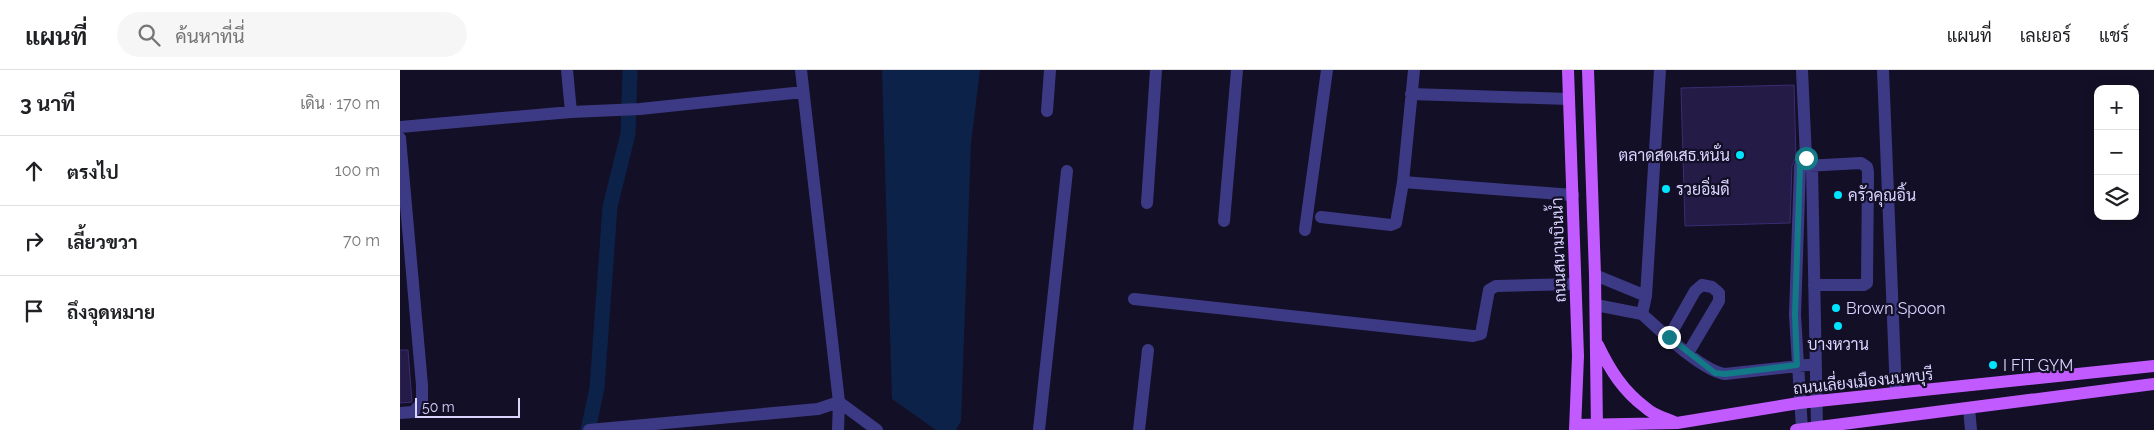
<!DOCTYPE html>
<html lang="th">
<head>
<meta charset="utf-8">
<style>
  body { margin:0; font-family:Raleway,Sarabun,sans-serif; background:#f6f6f6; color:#202124 }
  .controls { position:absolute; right:15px; top:15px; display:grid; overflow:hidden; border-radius:10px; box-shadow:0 2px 12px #0003 }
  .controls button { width:45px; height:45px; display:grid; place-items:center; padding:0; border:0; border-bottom:1px solid #e0e0e0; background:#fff; color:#202124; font:25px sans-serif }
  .scale { position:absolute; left:15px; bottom:12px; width:105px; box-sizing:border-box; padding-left:5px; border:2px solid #d9d4ff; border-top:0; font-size:14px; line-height:18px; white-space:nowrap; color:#d9d4ff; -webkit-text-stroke:4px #130f26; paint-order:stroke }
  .stop { position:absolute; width:15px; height:15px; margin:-11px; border:4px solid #127987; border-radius:50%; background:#fff }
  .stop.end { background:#127987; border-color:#fff; box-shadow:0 1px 5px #0008 }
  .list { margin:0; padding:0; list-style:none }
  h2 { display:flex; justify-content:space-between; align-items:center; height:65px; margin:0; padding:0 20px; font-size:21px }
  h2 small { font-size:16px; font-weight:400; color:#757577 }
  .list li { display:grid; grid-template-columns:32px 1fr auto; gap:15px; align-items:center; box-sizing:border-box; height:70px; padding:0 20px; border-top:1px solid #e0e0e0 }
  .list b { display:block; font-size:19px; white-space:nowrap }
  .list em { font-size:16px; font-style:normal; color:#757577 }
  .icon { flex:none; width:28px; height:28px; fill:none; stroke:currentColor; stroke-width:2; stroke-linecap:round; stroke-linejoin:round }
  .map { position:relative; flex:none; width:1754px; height:360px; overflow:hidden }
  header { display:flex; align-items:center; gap:30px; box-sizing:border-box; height:70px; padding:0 25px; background:#fff; border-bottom:1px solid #e0e0e0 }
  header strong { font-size:24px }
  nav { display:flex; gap:28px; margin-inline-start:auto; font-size:18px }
  .search { width:350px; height:45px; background:#f6f6f6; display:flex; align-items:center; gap:12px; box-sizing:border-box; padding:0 18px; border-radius:28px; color:#757577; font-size:19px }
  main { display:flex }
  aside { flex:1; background:#fff }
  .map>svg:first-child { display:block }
  .water { fill:#0c2248 }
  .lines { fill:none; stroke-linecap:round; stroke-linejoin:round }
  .canal { stroke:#0c2248; stroke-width:15 }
  .building { fill:#241b47; stroke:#3b2d73 }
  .minor { stroke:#3d3a85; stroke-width:12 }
  .major { stroke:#c25bff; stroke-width:12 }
  .route { stroke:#127987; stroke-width:6 }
  .poi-dot { fill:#00e5ff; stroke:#130f26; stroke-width:2 }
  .labels { text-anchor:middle; stroke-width:4.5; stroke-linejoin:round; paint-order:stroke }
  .poi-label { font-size:16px; fill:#d9d4ff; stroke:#130f26; text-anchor:start }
  .street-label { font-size:16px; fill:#d9d4ff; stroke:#130f26 }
</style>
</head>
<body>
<header>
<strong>แผนที่</strong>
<div class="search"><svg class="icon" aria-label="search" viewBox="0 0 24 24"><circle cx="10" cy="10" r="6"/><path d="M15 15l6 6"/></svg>ค้นหาที่นี่</div>
<nav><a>แผนที่</a><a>เลเยอร์</a><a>แชร์</a></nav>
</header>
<main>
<aside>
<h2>3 นาที<small>เดิน · 170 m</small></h2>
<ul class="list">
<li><svg class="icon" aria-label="ahead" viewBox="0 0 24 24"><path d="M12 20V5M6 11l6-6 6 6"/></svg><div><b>ตรงไป</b></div><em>100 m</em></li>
<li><svg class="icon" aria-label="right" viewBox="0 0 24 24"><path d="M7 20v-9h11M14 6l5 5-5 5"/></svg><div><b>เลี้ยวขวา</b></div><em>70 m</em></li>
<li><svg class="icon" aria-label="arrive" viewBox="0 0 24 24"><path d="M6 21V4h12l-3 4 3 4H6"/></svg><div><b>ถึงจุดหมาย</b></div></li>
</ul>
</aside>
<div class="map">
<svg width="1754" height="360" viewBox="0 0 1754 360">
  <rect width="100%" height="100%" fill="#130f26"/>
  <path class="water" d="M482,0h98l-9,73 -10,278 -5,9h-20l-44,-31z"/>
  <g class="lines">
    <path class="canal" d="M188,360l9,-42 13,-181 18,-73 2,-64"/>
  </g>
  <path class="building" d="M1394,15l2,72 -4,9 -2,57 -105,3 -4,-138z
    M0,280h8l4,52 -12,1z"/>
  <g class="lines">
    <path class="minor" d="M167,0l4,42
      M401,0l38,332 -1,28
      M1260,0l-14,226 -4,18c19,17 60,57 83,60l91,-10
      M1402,0l4,88 6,8 5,261
      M1483,0l13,323
      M1011,24l158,5
      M647,41l3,-41
      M0,57l171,-15 69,-3 163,-17
      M0,68l22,247v18l-9,9 -13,1
      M1405,96l56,-3 6,4 1,5 -1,111 -3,2h-50
      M1003,112l170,13
      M747,133l9,-133
      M921,147l70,8 5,-2 7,-41 11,-112
      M824,151l13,-151
      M905,160l22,-160
      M1195,205l51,21
      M734,229l339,37 8,-2 8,-44 7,-4 79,-2
      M1196,235l46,9
      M1269,267l26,-46 7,-6 10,2 7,6v8l-31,52
      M439,332l38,28
      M1569,338l2,22
      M1402,359l-7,-114 5,-149 6,-8
      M189,360l229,-21 21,-7
      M639,360l28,-259
      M739,360l9,-80"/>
    <path class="major" d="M1168,0l10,286 -3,74
      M1188,0l7,205 2,155
      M1198,275c12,25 25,46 48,63 7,7 19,10 28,14
      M1176,355l101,-2 122,-20 355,-37
      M1396,360l358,-46"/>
  </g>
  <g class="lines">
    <path class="route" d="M1269,267l46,36 10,1 72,-9 -2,-50 5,-149 6,-8"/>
  </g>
  <g class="poi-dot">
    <circle cx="1340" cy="85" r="5"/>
    <circle cx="1266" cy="119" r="5"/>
    <circle cx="1438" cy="125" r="5"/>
    <circle cx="1436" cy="238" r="5"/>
    <circle cx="1438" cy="256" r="5"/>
    <circle cx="1593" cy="295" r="5"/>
  </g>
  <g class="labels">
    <g class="poi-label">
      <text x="1330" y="91" text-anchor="end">ตลาดสดเสธ.หนั่น</text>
      <text x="1276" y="125">รวยอิ่มดี</text>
      <text x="1448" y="131">ครัวคุณอิ้น</text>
      <text x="1446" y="244">Brown Spoon</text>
      <text x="1438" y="280" text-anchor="middle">บางหวาน</text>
      <text x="1603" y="301">I FIT GYM</text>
    </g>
    <g class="street-label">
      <text transform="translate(1158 180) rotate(-92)" y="6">ถนนสนามบินน้ำ</text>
      <text transform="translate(1463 311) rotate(-6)" y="6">ถนนเลี่ยงเมืองนนทบุรี</text>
    </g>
  </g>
</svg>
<div class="controls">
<button>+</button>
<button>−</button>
<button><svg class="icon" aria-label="layers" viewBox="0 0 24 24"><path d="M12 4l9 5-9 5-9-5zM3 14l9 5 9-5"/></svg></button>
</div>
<div class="scale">50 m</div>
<div class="stop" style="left:1406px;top:88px"></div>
<div class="stop end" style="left:1269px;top:267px"></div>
</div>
</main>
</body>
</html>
